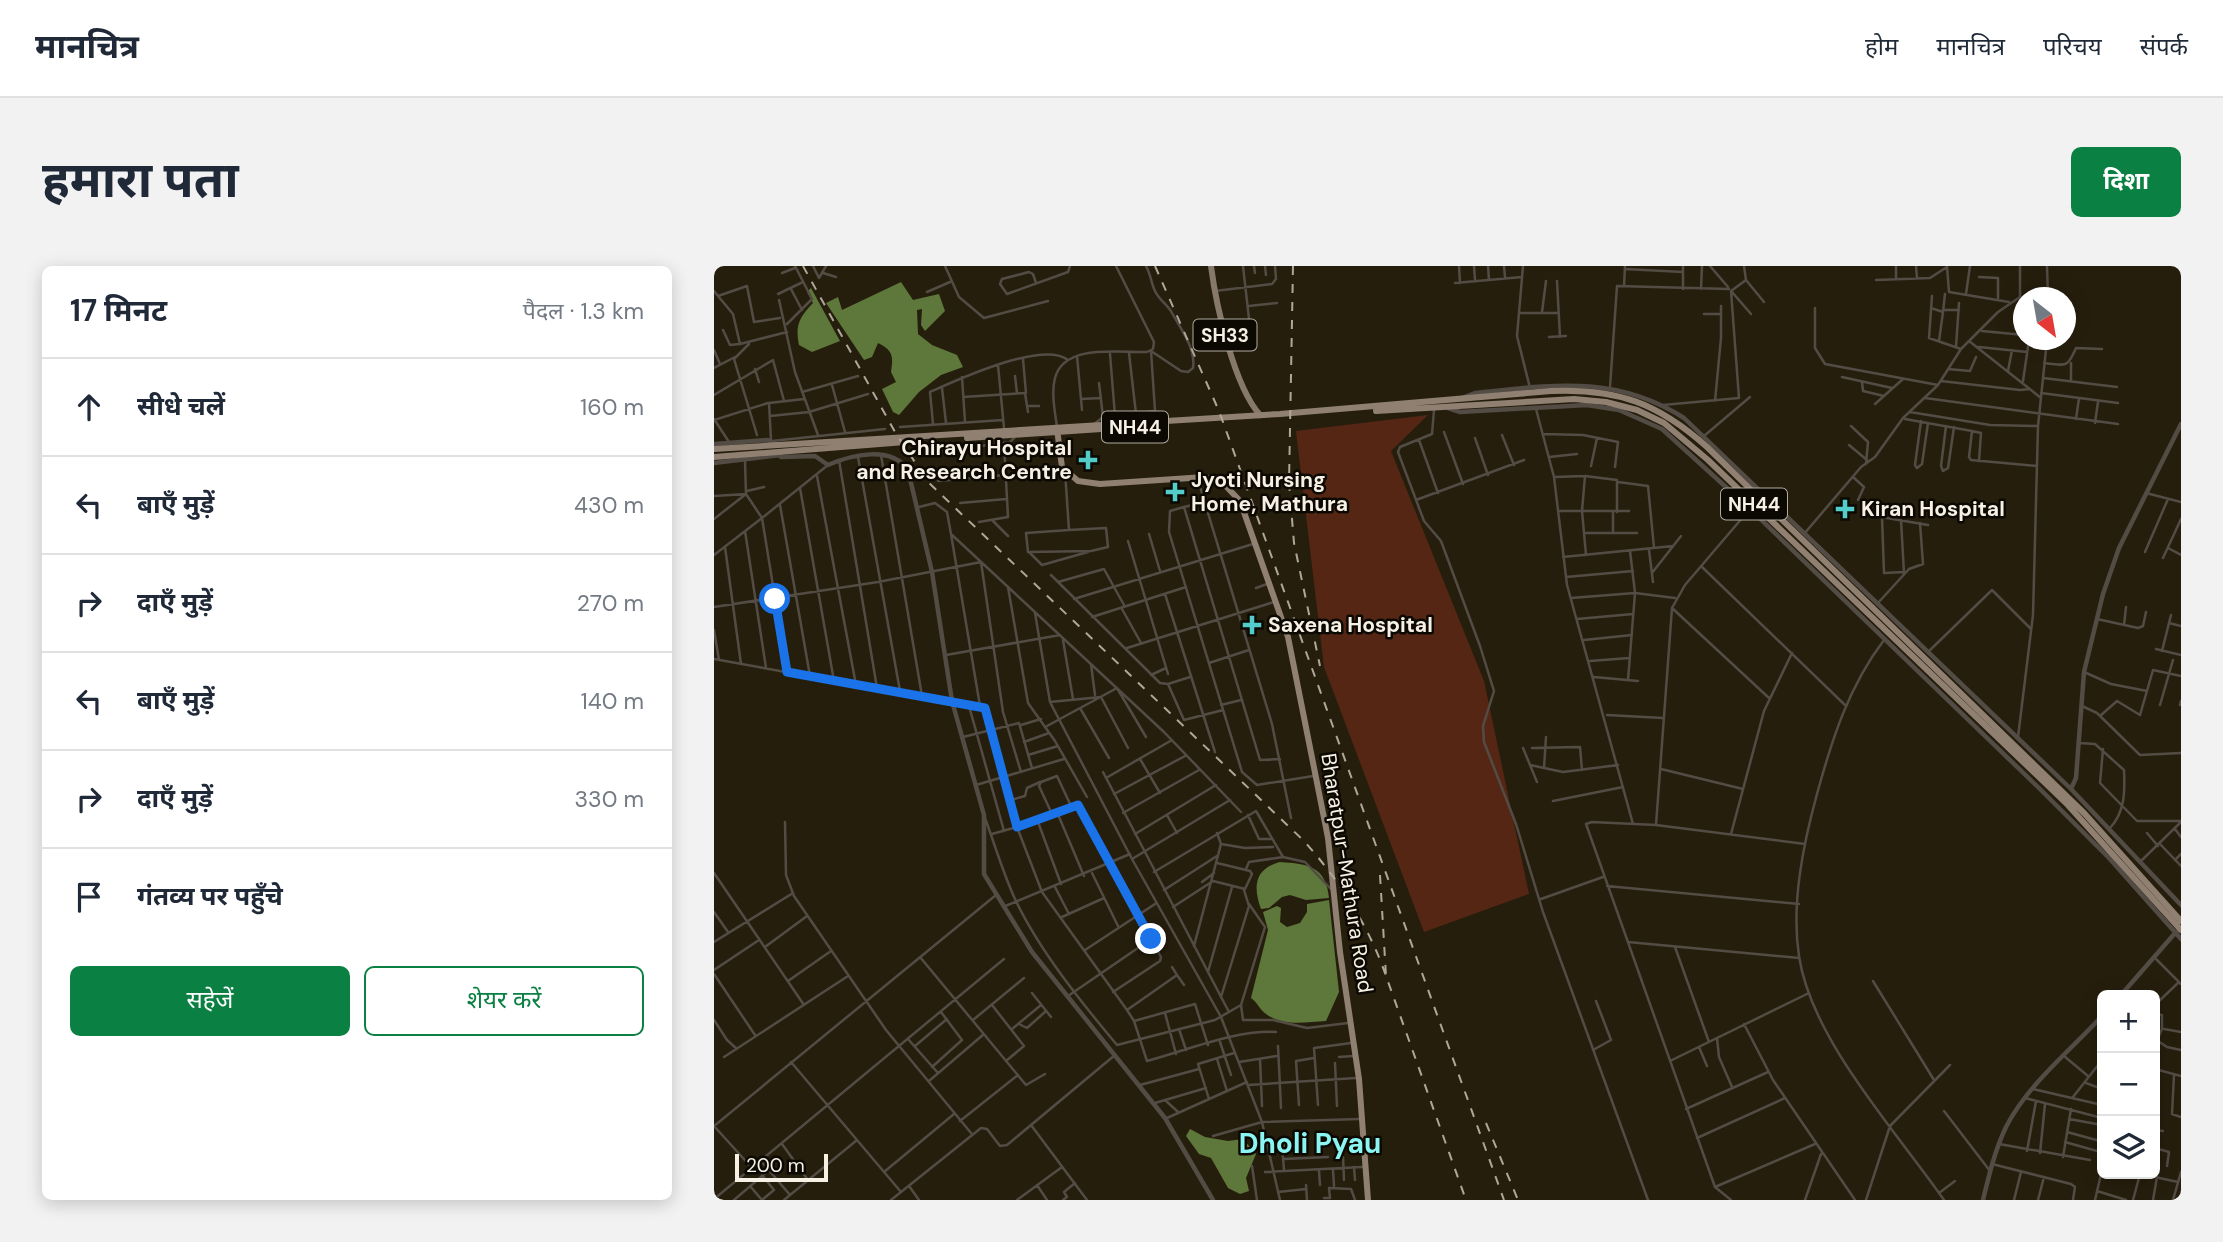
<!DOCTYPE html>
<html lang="hi">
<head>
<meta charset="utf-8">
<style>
  body { margin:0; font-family:"DM Sans","Noto Sans Devanagari",sans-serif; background:#f2f2f3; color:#1f2937 }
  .controls { position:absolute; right:21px; bottom:21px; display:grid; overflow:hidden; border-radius:10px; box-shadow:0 4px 18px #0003 }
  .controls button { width:63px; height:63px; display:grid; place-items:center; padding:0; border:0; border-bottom:2px solid #e0e1e3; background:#fff; color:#1f2937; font:35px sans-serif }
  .compass { position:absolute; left:1299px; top:21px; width:63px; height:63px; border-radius:50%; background:#fff; box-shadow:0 4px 18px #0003; rotate:149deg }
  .scale { position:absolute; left:21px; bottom:18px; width:93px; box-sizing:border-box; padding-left:7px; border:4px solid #f6f0e5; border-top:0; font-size:19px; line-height:24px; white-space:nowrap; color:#f6f0e5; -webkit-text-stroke:5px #0c0903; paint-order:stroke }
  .stop { position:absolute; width:21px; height:21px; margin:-16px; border:5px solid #1a73e8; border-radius:50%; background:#fff }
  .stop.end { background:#1a73e8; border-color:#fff; box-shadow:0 2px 7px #0008 }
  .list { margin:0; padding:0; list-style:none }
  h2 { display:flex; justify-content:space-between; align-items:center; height:91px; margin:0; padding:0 28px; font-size:30px }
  h2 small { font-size:23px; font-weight:400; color:#747a83 }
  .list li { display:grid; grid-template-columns:46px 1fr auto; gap:21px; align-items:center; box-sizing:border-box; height:98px; padding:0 28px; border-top:2px solid #e0e1e3 }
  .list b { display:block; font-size:26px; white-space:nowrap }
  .list em { font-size:23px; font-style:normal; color:#747a83 }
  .actions { display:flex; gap:14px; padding:21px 28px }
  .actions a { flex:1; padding:16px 0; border:2px solid #0b8043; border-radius:10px; text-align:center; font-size:24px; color:#0b8043 }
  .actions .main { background:#0b8043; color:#fff }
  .icon { flex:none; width:38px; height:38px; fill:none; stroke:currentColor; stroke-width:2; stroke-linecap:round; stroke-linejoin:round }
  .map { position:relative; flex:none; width:1467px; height:934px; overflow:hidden; border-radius:10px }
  header { display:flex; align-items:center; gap:42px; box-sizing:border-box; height:98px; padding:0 35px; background:#fff; border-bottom:2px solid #e0e1e3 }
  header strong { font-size:33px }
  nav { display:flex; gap:38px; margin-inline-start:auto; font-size:24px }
  .intro { display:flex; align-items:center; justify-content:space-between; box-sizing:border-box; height:168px; padding:0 42px }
  h1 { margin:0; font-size:49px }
  .button { padding:18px 32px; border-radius:10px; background:#0b8043; color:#fff; font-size:24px; font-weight:700 }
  main { display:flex; gap:42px; padding:0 42px }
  aside { flex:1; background:#fff; border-radius:10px; box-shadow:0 4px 18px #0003 }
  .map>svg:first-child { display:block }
  .green { fill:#552614 }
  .water { fill:#5e773a }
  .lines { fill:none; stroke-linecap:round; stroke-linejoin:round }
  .minor { stroke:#534c45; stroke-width:2.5 }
  .tertiary { stroke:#534c45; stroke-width:4.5 }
  .primary { stroke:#86786b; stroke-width:6 }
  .trunk { stroke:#908072; stroke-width:6 }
  .rail { stroke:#aea79a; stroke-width:2; stroke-dasharray:9 9; stroke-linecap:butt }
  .route { stroke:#1a73e8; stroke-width:9 }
  .poi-dot { fill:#53cdca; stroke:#0c0903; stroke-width:2.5 }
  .labels { text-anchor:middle; stroke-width:5; stroke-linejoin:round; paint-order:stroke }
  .shield { fill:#0c0903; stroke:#b0aba1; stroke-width:2 }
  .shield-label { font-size:19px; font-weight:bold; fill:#f6f0e5 }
  .poi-label { font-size:21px; font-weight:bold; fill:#f6f0e5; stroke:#0c0903; text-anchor:start }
  .street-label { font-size:21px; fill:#f6f0e5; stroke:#0c0903 }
  .district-label { font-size:28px; font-weight:bold; fill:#8af5f2; stroke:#0c0903 }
</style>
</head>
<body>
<header>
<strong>मानचित्र</strong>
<nav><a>होम</a><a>मानचित्र</a><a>परिचय</a><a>संपर्क</a></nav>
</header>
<div class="intro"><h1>हमारा पता</h1><a class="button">दिशा</a></div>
<main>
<aside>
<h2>17 मिनट<small>पैदल · 1.3 km</small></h2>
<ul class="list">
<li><svg class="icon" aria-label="ahead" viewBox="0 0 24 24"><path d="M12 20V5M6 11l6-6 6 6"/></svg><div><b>सीधे चलें</b></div><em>160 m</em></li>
<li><svg class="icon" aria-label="left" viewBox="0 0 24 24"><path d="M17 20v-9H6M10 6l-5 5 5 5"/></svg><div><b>बाएँ मुड़ें</b></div><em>430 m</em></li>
<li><svg class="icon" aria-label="right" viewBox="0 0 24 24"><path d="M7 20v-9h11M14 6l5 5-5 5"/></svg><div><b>दाएँ मुड़ें</b></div><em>270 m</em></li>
<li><svg class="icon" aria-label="left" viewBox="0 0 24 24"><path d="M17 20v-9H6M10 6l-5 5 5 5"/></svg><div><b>बाएँ मुड़ें</b></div><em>140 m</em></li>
<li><svg class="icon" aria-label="right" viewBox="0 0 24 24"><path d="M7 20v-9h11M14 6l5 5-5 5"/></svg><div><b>दाएँ मुड़ें</b></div><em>330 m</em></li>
<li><svg class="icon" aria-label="arrive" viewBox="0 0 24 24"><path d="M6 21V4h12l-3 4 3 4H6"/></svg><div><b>गंतव्य पर पहुँचे</b></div></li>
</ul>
<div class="actions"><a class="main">सहेजें</a><a>शेयर करें</a></div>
</aside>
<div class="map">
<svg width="1467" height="934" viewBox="0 0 1467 934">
  <rect width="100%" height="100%" fill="#261e0d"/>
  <path class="green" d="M714,149l-37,36 93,230 45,213 -105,38 -100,-265 -28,-236z"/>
  <path class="water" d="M187,16l12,18 26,-6 6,17 -20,20 -4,-6 1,-16 -5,1 1,24 14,11 25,10 6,12 -22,8 -22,17 -20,23 -6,-3 -11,-23 14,-7 -5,-10c2,-15 3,-21 -13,-29l-6,14 -8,3 -38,-57 12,-6 4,13z
    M97,22l29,53 -28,11 -13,-7c-4,-20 0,-27 14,-42l-6,-11z
    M566,596c28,2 46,4 49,36l-23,2 -16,-5 -8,2 -13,11 -8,1c-8,-22 -7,-40 19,-47z
    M615,634l10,92 -13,29c-20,1 -42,6 -60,-7 -6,-4 -8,-11 -15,-16l17,-68 -5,-18 14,-6 4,2 -1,14 7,5 13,-4 7,-11v-8z
    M476,863l15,8 23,4 15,-2 13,15 -10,24 3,13 -9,3 -12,-6 -17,-30 -12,-4 -13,-18z"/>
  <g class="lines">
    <path class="minor" d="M99,0l6,12 7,-12
      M231,0l14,31 25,21 64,-17
      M432,0c5,9 5,17 9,25 4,9 13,14 17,22 9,16 24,36 21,55l-5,4 -7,-1 -30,-20
      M529,0l6,53
      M540,0l1,7
      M551,0l1,9
      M745,0l1,17
      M760,0l1,14
      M774,0l1,14
      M790,0l1,11
      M809,0l-6,70 13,52
      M969,0v23
      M996,0l18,21
      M1030,0l2,14 18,22
      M1182,0v13
      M1202,0l1,12
      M1233,0l2,26 60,10
      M1306,0v31
      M1333,0l1,32
      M911,3l58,3
      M68,7l13,-5
      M109,7l13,4
      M1265,11l19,1v20
      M1162,14l54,-2 17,-11
      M843,15l3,56
      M322,17l-3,-9 -4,-2 -27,7 -2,5 7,10 61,-22 2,-6
      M741,17l67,-6
      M910,20l1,-20
      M77,23l11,21
      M987,23l1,-23
      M0,25l4,5 29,-10 7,36 26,-4
      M501,25l57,-7 4,-5 -1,-13
      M213,26l23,-10
      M1018,26l19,22
      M64,28l25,-12
      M1252,28l4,-28
      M4,30l15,18 7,30 47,-12
      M1218,30l-3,42 32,11
      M65,34l16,72 23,63
      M535,40l28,-3
      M1101,42v40l10,16 113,21
      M1217,42l12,4 -4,29
      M1229,44h16
      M828,46l4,-31
      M1229,46l2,-18
      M805,47h39
      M990,48h17
      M73,58l25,-25 -17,-33
      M9,64l7,15 9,-1
      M1268,65l42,4
      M1303,68l3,-28
      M835,71l17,-1
      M1255,75l72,57
      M35,78l-15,15 23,76
      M1242,81l3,-44
      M1265,81l48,5
      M0,84l6,14
      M415,87l7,61
      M396,88l5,62
      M363,90l5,54
      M309,93l3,34
      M1330,97c22,2 23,6 32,-15l26,1
      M284,99l6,63
      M0,102l21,-11
      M41,103l4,13
      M1234,103l22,2 6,-14
      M1294,105l4,-21
      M301,110l2,17
      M248,111l3,45
      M1128,111l50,11
      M1329,112l74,9
      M1357,114v-17
      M1227,115l79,9 10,-1
      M1309,115l6,-41
      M1148,116l1,9 21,5
      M385,117l4,34
      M118,119l13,47
      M896,121l7,-101 112,3
      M228,122l4,35
      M88,126l56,-16
      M1327,127l77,10
      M0,129l59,-35 11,41
      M249,131l62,-4 3,19
      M1211,132l193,26
      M367,133l20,-1
      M1001,135l6,-63v-32
      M1161,138l28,-25
      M949,139l76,-7 -8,-107 15,-11
      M315,140h10
      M822,143l18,68 13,108 66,239
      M720,144l-2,24 -32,13 -2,5 26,69 17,20 39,105 14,45 -11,35 1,16 32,82 27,88 105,288
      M1196,146l80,13 48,1
      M56,150l39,-4 59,-18
      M0,153l15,23
      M1191,153l67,12 -3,26 2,3 66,6
      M1362,153l3,-21
      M0,154l54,-17
      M1207,155l-6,44 2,3 5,-4 6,-41
      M1381,157l3,-21
      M219,158l-3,-32c27,-12 113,-52 138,-32
      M379,159l10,-8 52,-6 -4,-60
      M1137,160l17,16 -2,22
      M1232,160l-5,40 2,5 5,-3 6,-41
      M186,161l103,-7
      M343,161c-2,-15 -6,-34 -2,-49 9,-35 65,-25 92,-26l6,-3 1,-7 -38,-76
      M1258,165l9,2 -2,28
      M730,166l19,52
      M829,168l40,1 35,7 -3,25
      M788,169l12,30
      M990,170l46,-39
      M761,172l13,37
      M57,174l-2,-37 35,-4
      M705,174l19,53
      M58,175l113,-12
      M1135,179l18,15
      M224,186l72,-10 6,-6
      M167,189l41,241
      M144,191l42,234
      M835,191l28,-3
      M125,194l38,228
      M31,195l1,33 16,24 66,-53
      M877,200l6,-28
      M351,205l4,59 -43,3 2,19 63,-1 17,-4 -2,-19 -37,2
      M103,210l39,209
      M871,210l-3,35 4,44
      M840,211l31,-1 32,4v32
      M1139,211l11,10 -6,13
      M484,214l74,244 19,94
      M224,215l67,-6
      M904,216l30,4 6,62
      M86,222l34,193
      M33,225l17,-4
      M1432,227l35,9
      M0,230l32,-2 -32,25
      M702,234l108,-40
      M491,236l-21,5 76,253 20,-1
      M246,237l46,-4
      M66,239l30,171
      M205,241l16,-4 12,9 4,22 213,198 77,80
      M470,241l-14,4 -1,21 73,240 15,13 56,-9
      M844,245h71
      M899,246v21
      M1161,250l53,9
      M1168,251l2,56 20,-1
      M1187,254l3,53
      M279,255l15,15
      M265,256l29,-5 -4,-74
      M31,265l21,137
      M870,267h53
      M237,268l29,172
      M435,268l11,37
      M1090,268l57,-67 14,-10 28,-39 35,-33 23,-36 37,-37 22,-15h28
      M414,275l40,133
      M11,281l16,117
      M1454,282l13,7
      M935,284l4,32
      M315,286l13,13 46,-13
      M1431,286l23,-53
      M0,289l48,-37 25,154
      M849,291l110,-11
      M1449,292l18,-39
      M987,300l144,139
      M938,307l29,-37
      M337,309l109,108 8,1 22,-7
      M852,311l67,-6
      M344,316l46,-13 20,36
      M294,321l20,116 27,38 32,56
      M542,322l11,-4
      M451,328l50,158
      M857,332l64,-5 40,5
      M360,333l179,-55
      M1163,338l32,-35 14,-5 -3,-41
      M0,341l164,-25 103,-20 22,150 18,60
      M958,342l97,90
      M408,343l19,34
      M321,347l15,89
      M378,351l94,-30
      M863,353l56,-5
      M1383,353l41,9 5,-2 3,-14
      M1455,357l12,3
      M1410,359l2,-18
      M0,364l5,30
      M349,374l10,59
      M870,374l48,-5
      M1170,374c-35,46 -52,99 -67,154 -14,51 -26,110 -18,162 12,83 98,176 145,244
      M413,382l147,-46
      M1442,383l25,6
      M1215,385l63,-61 39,39
      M1448,385l9,-36
      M232,389l114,-20
      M0,393l271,49 32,119 25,65 85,118
      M876,395l39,-3
      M495,397l40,-13
      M377,398l4,31
      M1370,406l27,12 36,7
      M437,409l15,-7
      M880,411l44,4
      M914,414l7,-87 -5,-42
      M454,418l16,36 39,-10
      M507,439l20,-5
      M1446,439l13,-45
      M1466,439l1,-4
      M255,440l35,125
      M1368,440l15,7 43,42 41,-2
      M366,442l29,50
      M893,449l56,3
      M1386,450l17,-15 23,14 13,-45 28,6
      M307,459l20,-6
      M333,460l70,-38 29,49
      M249,471l56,-14 13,45
      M1304,471l15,-122 5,-189 9,-86
      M310,476l25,-9
      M1365,477l16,1 29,26c1,22 1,42 -14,58
      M414,482l-27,-51 -51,5 82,157 89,158 41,105 18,78
      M809,482l14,34
      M818,482l48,-1 2,23
      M1389,483l-3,34 37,38h44
      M314,489l30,-9
      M426,493l20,34
      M816,499l33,7 55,-7
      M830,502l2,-31
      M947,503l82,20
      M389,506l126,240
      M392,512l66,-38
      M262,519l88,-26
      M400,528l71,-38
      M297,534l14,-4 2,-8 13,-6
      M839,535l70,-14
      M343,546l27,64
      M409,547l76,-43
      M338,548l-13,-28 2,-4 16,-6 14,30
      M453,549l10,18
      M534,549l11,24h12
      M271,552c10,27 18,55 30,81 24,51 66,103 102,146l98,-25 26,-15 24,-78 -16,-23
      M71,556l1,53 8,21 92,134 85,103
      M324,556l23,62
      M942,559l16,-217 13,-23 64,-75
      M1461,563l6,8
      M1433,567l11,13
      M278,568l46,-13 33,-15 9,1 81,150 -1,4 -47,31
      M421,568l81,-49
      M1017,568l33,-123 28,-58
      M507,578l24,4 28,-1
      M1446,578l21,22
      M418,593l98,-59
      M1461,594l6,-6
      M1427,595l40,-39
      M532,603l3,-7 34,-5 22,5 26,27
      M440,606l102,-61 27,46
      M0,607l90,132
      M378,607l26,53
      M488,616l12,-9
      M893,620l192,18
      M341,621l14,27
      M450,624l53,-34
      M827,633l62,-22
      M289,641l127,-53
      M459,641l40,-26 32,8 7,-15 -2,-3 -33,-8
      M0,646l14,20
      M348,651l42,-19
      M0,676l79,-49
      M914,676l171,16
      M480,680l27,-102 -4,-11
      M51,681l42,-31
      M961,681l34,95
      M371,684l70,-46
      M206,691l106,128 19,-11
      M1440,691l27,27
      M458,701l5,8
      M0,704l45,-30
      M494,706l24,-85
      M0,708l41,61
      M74,715l43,-30
      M1159,715l61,99
      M318,727l19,24
      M354,730l83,-57
      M507,731l28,-91 -5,-16
      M1443,737l22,-21
      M278,739l32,41 -18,15
      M527,739l2,15h30l34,8 41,-5
      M451,747l11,41
      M1441,748l7,1v14l-7,16
      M0,754l13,20 10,9
      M259,754l51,-42
      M420,755l-7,-11 50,-35 7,10
      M305,758l8,4 19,-17
      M1030,758l29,56 82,120
      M298,763l29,-24
      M465,763l7,21
      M1450,763l17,3
      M1003,772l2,19 13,30
      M194,773l30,34
      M1441,773l12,8 14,3
      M506,776l11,33
      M494,779l-13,-41 -61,17 13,40c41,-11 87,-31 129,-29
      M201,780l32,-27
      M564,780l3,62
      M985,781l8,19
      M879,784l18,-10 -15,-39
      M1350,790l24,20
      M10,791l124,-81
      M625,791l14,-1
      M503,793l10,32
      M546,793l2,47
      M956,795l139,-68
      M77,796l110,130
      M525,796l38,-6
      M621,797l2,43
      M218,801l30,-27 -21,-28
      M1441,803l26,7
      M1460,809l-2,39 9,3
      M215,815l55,-47
      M1372,817l16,6
      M426,819l59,-16
      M534,819l108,-7
      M1441,822l3,-17
      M1319,823l69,16
      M1359,831l29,-37
      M1311,832l77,20
      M495,833l-11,-35 36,-11
      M451,834l13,12
      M441,837l51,-15
      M585,839l-3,-44 18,-3
      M604,839l-4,-57 37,-5
      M972,843l82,-37
      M1230,845l46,60
      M453,852l80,-36
      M1355,853l33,6
      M246,855l58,-46
      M317,859l56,75
      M0,860l282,-231
      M0,860l38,42
      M1441,864l8,1
      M1353,866l33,9
      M499,870l49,-14 97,-3
      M983,872l88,-40
      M1351,876l32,9
      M68,878l26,36
      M1285,878l91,16
      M568,879l2,25
      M620,879h26
      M547,881l38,-2
      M1441,882l14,4 -2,14
      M1313,885l9,-50
      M1326,887l5,-49
      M629,891l1,23
      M1349,891l8,-48
      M570,893l44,-2
      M47,895l29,34
      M1278,898l79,20 4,3 -2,13
      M538,900l5,34
      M640,901l1,13
      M619,904l1,16
      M605,905l1,14
      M170,906l70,-58
      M551,906l97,-5
      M1427,908l37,8
      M323,919l10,15
      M592,919l1,15
      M36,920l12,14
      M195,920l10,14
      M1001,921l100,-43
      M1383,925l29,9
      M564,926l28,-3
      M1225,927l16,-12
      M610,932h6l-1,-10 22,1 4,11
      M0,933l290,-240
      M20,934l35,-30
      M48,934l12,-10 -12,-15
      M70,934l73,-60
      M177,934l90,-72 6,1 13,17 7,-1 108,-90
      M303,934l45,-33
      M349,934l4,-3 -3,-5 11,-9
      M1017,934l-16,-13 -129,-363 6,-2 64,3 149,19
      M1091,934l16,-46
      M1152,934l24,-74 60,-61
      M1300,934l7,-28
      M1324,934l6,-23
      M1381,934l7,-30
      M1419,934l7,-26
      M1439,934l4,-23
      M1459,934l8,-28"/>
    <path class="tertiary" d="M745,133l16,-6c77,-8 140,-19 209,25l387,371 110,116
      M734,142l12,4 127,-7 32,5 43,19 88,80 290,280 69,69 72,81
      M0,178l54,-4 9,5
      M67,191l34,-1 13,9c23,-10 63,-20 80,5l24,102 20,129 32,114v59l48,78 133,166 48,82
      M0,197l67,-8
      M1357,523l5,-11 8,-106 19,-78 16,-46 62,-124
      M1407,729l55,-63
      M1269,934c6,-25 12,-50 23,-73 22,-43 64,-76 96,-111"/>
    <path class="primary" d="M497,0c5,39 23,120 49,149"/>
    <path class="trunk" d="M662,145l198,-12 32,3 31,8 27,13 44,37 358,343 115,127
      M343,163l5,38 16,14 22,3 105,-7 19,7 16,17 48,136 40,201 12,114 19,127 9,121
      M253,172l164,-11
      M0,183l566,-35 271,-23c66,-3 107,12 156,56l377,366 97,108
      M0,191l204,-16"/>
    <path class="rail" d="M89,0l92,166 33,50 376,359c35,39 65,85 82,135
      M441,0l64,145 285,789
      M579,0l-4,217 5,60 26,123
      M666,609l6,101 80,224
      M772,857l32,77"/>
  </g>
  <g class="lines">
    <path class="route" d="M61,333l12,73 198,36 32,119 61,-22 73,134"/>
  </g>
  <g class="poi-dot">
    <path d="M370.5 183.5h7v7h7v7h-7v7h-7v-7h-7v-7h7z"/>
    <path d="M457.5 215.5h7v7h7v7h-7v7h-7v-7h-7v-7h7z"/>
    <path d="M1127.5 232.5h7v7h7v7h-7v7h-7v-7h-7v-7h7z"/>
    <path d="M534.5 348.5h7v7h7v7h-7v7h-7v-7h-7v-7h7z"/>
  </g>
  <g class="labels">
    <g class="shield">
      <rect x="479.5" y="53.5" width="63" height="31" rx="5"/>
      <rect x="388" y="145.5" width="66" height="31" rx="5"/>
      <rect x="1007" y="222.5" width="66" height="31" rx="5"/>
    </g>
    <g class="shield-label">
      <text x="511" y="76">SH33</text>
      <text x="421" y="168">NH44</text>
      <text x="1040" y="245">NH44</text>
    </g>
    <g class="poi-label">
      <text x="358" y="189" text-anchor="end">Chirayu Hospital<tspan x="358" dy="24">and Research Centre</tspan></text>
      <text x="477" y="221">Jyoti Nursing<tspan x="477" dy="24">Home, Mathura</tspan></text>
      <text x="1147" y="250">Kiran Hospital</text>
      <text x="554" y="366">Saxena Hospital</text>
    </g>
    <g class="street-label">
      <text transform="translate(633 607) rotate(81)" y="7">Bharatpur-Mathura Road</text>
    </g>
    <g class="district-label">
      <text x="596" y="887">Dholi Pyau</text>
    </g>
  </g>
</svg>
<div class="controls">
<button>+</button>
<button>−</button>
<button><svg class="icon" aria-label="layers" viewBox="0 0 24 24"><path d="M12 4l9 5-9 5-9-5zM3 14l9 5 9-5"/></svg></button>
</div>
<svg class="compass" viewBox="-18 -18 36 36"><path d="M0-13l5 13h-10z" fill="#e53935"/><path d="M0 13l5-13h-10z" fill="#747a83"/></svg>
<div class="scale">200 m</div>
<div class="stop" style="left:61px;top:333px"></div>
<div class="stop end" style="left:437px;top:673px"></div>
</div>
</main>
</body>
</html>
